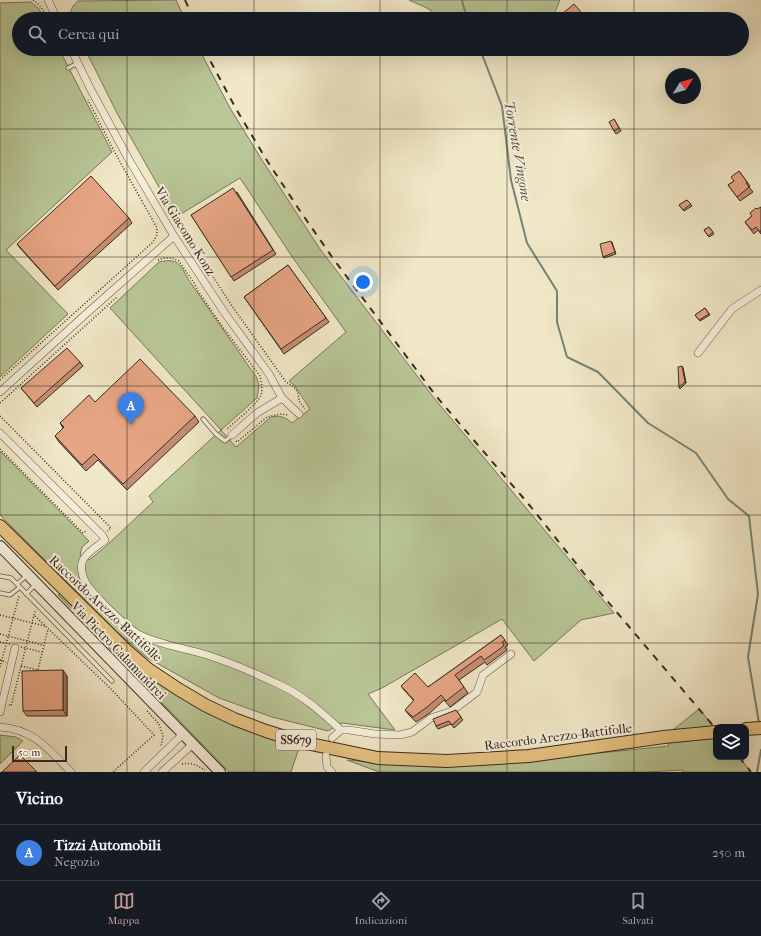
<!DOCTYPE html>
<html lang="it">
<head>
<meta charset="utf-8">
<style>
  body { margin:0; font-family:"IM FELL French Canon",serif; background:#242831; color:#f1f3f6 }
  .controls { position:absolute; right:12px; bottom:12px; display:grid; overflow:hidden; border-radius:8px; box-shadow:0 4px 16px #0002 }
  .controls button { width:36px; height:36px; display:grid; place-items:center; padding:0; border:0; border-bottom:1px solid #363941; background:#171b24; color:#f1f3f6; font:20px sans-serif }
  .compass { position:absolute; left:665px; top:68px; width:36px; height:36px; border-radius:50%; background:#171b24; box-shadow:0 4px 16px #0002; rotate:53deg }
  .scale { position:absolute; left:12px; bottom:10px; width:55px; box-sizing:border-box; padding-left:4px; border:2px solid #392b24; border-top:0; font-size:11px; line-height:14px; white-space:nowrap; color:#392b24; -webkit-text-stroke:3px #f6f0db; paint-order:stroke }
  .you { position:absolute; left:363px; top:282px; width:14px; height:14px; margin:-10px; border:3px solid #fff; border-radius:50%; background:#1a73e8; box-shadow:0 0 0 6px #1a73e833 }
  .badge { display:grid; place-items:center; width:26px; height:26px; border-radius:50%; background:#c59692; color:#fff; font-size:13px; font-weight:700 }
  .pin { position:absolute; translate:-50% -33px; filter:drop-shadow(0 1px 2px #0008) }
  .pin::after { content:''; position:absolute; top:21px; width:14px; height:12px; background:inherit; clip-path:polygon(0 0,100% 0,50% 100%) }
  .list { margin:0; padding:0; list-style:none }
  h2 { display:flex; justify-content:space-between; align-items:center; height:52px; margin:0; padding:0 16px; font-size:17px }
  h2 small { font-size:13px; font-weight:400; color:#9ea1a6 }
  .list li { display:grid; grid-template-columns:26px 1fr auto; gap:12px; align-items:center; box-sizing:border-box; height:56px; padding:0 16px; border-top:1px solid #363941 }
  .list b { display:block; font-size:15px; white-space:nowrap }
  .list p { margin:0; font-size:13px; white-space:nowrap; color:#9ea1a6 }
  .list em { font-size:13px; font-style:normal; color:#9ea1a6 }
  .icon { flex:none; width:22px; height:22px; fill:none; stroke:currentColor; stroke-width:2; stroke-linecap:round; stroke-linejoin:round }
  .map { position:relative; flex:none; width:761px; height:772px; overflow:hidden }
  .search { position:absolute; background:#171b24; box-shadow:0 4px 16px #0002; left:12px; right:12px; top:12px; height:44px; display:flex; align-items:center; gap:10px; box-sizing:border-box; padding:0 14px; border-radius:22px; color:#9ea1a6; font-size:15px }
  .sheet { height:108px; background:#171b24 }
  nav { display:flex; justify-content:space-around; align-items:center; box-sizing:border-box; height:56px; border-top:1px solid #363941; background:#171b24; font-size:11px; color:#9ea1a6 }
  nav a { display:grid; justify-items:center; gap:2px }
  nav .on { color:#c59692 }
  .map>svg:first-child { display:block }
  .green { fill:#b9c696; stroke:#79785d }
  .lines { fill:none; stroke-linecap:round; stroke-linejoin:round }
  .stream { stroke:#748577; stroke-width:2 }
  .service-casing { stroke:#675a4d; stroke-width:5 }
  .minor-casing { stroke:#675a4d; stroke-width:8 }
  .secondary-casing { stroke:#392b24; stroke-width:12 }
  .primary-casing { stroke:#392b24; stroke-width:14 }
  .path { stroke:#392b24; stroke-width:1.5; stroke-dasharray:1 2; stroke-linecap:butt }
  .service { stroke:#f6f0db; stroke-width:3.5 }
  .minor { stroke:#f6f0db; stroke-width:7 }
  .secondary { stroke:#f6f0db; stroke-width:10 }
  .primary { stroke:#e8c484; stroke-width:12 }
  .rail { stroke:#392b24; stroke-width:2; stroke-dasharray:7 7; stroke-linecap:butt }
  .wall { fill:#c68e72; stroke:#392b24 }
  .shaded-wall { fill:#a1745c; stroke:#392b24 }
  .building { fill:#e6a584; stroke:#392b24 }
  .grid { fill:none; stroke:#392b24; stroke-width:1; stroke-opacity:0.55 }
  .labels { text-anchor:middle; stroke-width:4; stroke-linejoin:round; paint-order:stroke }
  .shield { fill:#f6f0db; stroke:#72665b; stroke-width:1 }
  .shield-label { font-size:12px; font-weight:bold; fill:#392b24 }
  .street-label { font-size:13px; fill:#392b24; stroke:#f6f0db }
  .water-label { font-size:14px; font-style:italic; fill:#525047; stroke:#f6f0db }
</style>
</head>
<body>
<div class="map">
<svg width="761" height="772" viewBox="0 0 761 772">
  <rect width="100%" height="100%" fill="#f1e8c7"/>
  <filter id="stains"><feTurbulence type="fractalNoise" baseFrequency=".005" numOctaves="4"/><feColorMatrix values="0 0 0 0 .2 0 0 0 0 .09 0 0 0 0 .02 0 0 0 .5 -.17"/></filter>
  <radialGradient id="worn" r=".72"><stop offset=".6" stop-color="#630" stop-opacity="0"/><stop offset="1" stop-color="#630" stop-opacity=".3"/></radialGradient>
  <path class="green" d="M176,0l9,19h-114c-2,-7 1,-13 7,-18z
    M409,0h151l-8,19h-110l-15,-11z
    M31,2l8,7 5,10h-25v30h40l53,103 -106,98 62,64 -68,63v-374z
    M85,49h114l31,59 32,52 58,89 114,149 180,215 -33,7 -47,41 -32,-42 -120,69 -14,6 27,36 -53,-7 -14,8 -56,-14 -53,-19 -73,-41 -29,-25 -117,-117v-64l89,90 -7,6 -2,8 9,5 16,-13 48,-45 -4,-6 72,-66 -111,-122 49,-46c18,-4 21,1 29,17l69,99 2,8 -2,12 -36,32 15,17 35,-30c9,-2 14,0 21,6l18,-14 -15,-23 -6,-5 57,-49 -53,-74 -53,-80 -64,39 -58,-102z
    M61,593l102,93 45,28 37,16 54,18 -8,24h-62l-171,-177z
    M699,709l17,20v28h23l12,15h-68v-2l-37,2h-267l-32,-12 88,7 55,-3 179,-18 -5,-9z
    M0,735l16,2 7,4 -23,23z"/>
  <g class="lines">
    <path class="stream" d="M462,0l1,5 5,14
      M480,49l22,57 9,74 16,63 30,48v31l10,35 31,15 50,51 48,30 32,46 21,17 9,78 -10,63 11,66
      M757,772l4,-22"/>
    <g class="service-casing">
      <path id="service" d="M68,68l10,-5
        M203,419l13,15 9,7 7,-6
        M0,576l11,2 101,103
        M17,584l10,-9
        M0,593l10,2 10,-8
        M26,594l9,-9"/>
    </g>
    <g class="minor-casing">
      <path id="minor" d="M48,0l9,19
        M71,49l19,39 38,70 46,78 50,76 45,62 13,24 17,16
        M698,353l34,-44 29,-19
        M0,392l87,-79 87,-77
        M0,433l102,102 3,5c-7,6 -18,12 -22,20 -3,6 -1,16 2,21 6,12 41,46 53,53 21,11 47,14 69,21 25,8 50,19 73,30 24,11 42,28 61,45l-9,8
        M232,435l25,-22 25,-15
        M0,712l15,-64
        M0,727c34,2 49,23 71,45
        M341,730h8l26,4 25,1 12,-3 19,-14 21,-7 25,-19 6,-17 28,-21
        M326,756l1,11 5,5
        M144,772l39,-38
        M162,772l31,-28"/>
    </g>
    <g class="secondary-casing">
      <path id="secondary" d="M0,546l220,226"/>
    </g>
    <g class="primary-casing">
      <path id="primary" d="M0,526l126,124 22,19 30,20 27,16 29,14 32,12 35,11 77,16 69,3 82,-5 135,-19 52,-5
        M746,729l15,-1"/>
    </g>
    <path class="path" d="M33,0c7,5 11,11 15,19
      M62,49l3,5
      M166,204l66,102 54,76 8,5 4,6 1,8 6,8
      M158,260l6,-2h8l7,3 15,22 4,8 24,35 38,50c1,6 3,13 1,19 -3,9 -27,27 -34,34v1
      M0,380l153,-138 4,-7v-7l-43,-77 -26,-51
      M0,403l117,-106
      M0,416l111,112 -4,3
      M236,441l1,1 30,-25 13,-3 9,1
      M0,449l83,84 4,-3
      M0,615l45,11
      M35,616l76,73 43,46 -41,37
      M0,634l43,11
      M0,642l10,2
      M21,647l21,5
      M0,660l6,2
      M21,666l17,4 10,-41
      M0,667l19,-71
      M9,705l2,1 24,-95
      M147,711l12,13 4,12 -2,10
      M182,764c9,-2 15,1 23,6"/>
    <use href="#service" class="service"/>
    <use href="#minor" class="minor"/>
    <use href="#secondary" class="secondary"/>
    <use href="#primary" class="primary"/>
    <path class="rail" d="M185,0l9,19
      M204,49l31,58 31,52 32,49 34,49 104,139 95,111 55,69 130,153
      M739,757l12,15"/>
  </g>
  <path class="wall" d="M581,12l2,3 -5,4h-22z
    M614,119l7,12 -5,3 -2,-3z
    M739,171l11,15 -1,1 4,5 -13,9 -12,-16 6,-4z
    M237,192l39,62 -42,27 -43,-66z
    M687,200l5,6 -8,5 -5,-6z
    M761,207v27l-3,-4 -4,4 -9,-12 7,-6z
    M129,218l3,5 -74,67 -38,-42 -3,-4z
    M709,227l5,7 -5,3 -5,-7z
    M612,242l4,12 -12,4 -1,-1z
    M288,265l41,57 -45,32 -40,-57z
    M705,308l5,7 -10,6 -5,-6z
    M80,362l3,4 -46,41 -16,-19z
    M682,366l1,2 3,15 -6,6 -1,-2z
    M95,402l100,14 4,6 -72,68 -29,-30 -12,11 -27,-29 -4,-6 8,-8 -3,-5z
    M501,635l7,10 -3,2 2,3 -20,15 -2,-3 -26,18 9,13 -18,14 -6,-7 -14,13 -14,9 -7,-7 -4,-5 9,-9 -9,-10 -4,-5 27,1z
    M67,676v40h-40l-4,-5z
    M456,710l7,10 -9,8 -3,-4 -13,5 -2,-3z"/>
  <path class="shaded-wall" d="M682,366l1,2 3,15 -1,-1z
    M63,670l4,6v40l-4,-6z"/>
  <path class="building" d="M574,4l7,8 -9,7h-16z
    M384,15l8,3 -1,1h-8z
    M614,119l5,9 -5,3 -5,-9z
    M739,171l8,11 -1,1 3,4 -12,10 -9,-12 6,-4 -3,-4z
    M91,176l38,42 -74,68 -38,-42z
    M233,188l40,62 -42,27 -40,-62z
    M687,200l4,4 -8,6 -4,-5z
    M761,207v23l-1,2 -4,-5 -4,3 -7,-8 7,-6 -2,-3 6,-5 1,1z
    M709,227l4,5 -5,4 -4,-6z
    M611,241l4,11 -12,5 -3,-13z
    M288,265l38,53 -45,31 -37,-52z
    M705,308l4,6 -10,6 -4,-5z
    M67,348l13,14 -46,41 -13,-15z
    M140,359l55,57 -72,68 -29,-30 -12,11 -27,-29 9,-9 -4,-4 29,-28 6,7z
    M682,366l3,16 -6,5 -1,-20z
    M501,635l4,5 -3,2 2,3 -3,3 -17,12 -3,-4 -26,19 9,12 -18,14 -5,-6 -15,13 -13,9 -8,-7 9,-10 -13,-14 14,-13 13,14z
    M63,670v40l-40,1 -1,-40z
    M456,710l5,7 -9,8 -3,-4 -13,5 -3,-7z
    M20,755l17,17h-35z"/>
  <path class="grid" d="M127,0v19M254,0v19M380,0v19M507,0v19M634,0v19M127,49v723M254,49v723M380,49v723M507,49v723M634,49v723M0,129h761M0,257h761M0,386h761M0,515h761M0,643h761"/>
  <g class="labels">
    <rect class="shield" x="276" y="730" width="40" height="20" rx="3"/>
    <g class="shield-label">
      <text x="296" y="744">SS679</text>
    </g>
    <g class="street-label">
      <text transform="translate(186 231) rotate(58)" y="5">Via Giacomo Konz</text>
      <text transform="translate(106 608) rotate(43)" y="5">Raccordo Arezzo-Battifolle</text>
      <text transform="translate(119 650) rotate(46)" y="5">Via Pietro Calamandrei</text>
      <text transform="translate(558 736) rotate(-7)" y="5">Raccordo Arezzo-Battifolle</text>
    </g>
    <g class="water-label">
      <text transform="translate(518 151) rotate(80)" y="5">Torrente Vingone</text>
    </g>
  </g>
  <rect width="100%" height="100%" filter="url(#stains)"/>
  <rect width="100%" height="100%" fill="url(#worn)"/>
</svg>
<div class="controls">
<button><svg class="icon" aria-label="layers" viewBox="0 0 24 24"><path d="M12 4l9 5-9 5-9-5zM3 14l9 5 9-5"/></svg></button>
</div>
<svg class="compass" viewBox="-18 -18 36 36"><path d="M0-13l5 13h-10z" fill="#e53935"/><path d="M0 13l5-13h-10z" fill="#9ea1a6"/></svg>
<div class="scale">50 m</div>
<div class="you"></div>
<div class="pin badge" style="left:131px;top:425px;background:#3f7fe0">A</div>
<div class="search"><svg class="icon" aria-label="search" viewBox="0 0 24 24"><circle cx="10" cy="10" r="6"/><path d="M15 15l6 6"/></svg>Cerca qui</div>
</div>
<section class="sheet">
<h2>Vicino<small></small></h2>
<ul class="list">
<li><span class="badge" style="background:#3f7fe0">A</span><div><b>Tizzi Automobili</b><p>Negozio</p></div><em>250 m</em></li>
</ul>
</section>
<nav>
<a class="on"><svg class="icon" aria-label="map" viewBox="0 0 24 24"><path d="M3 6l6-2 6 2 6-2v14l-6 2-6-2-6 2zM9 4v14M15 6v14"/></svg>Mappa</a>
<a><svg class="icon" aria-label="directions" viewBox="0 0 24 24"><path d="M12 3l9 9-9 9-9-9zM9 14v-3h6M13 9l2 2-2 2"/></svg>Indicazioni</a>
<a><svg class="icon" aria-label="saved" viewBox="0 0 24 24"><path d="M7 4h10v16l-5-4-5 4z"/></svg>Salvati</a>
</nav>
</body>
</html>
